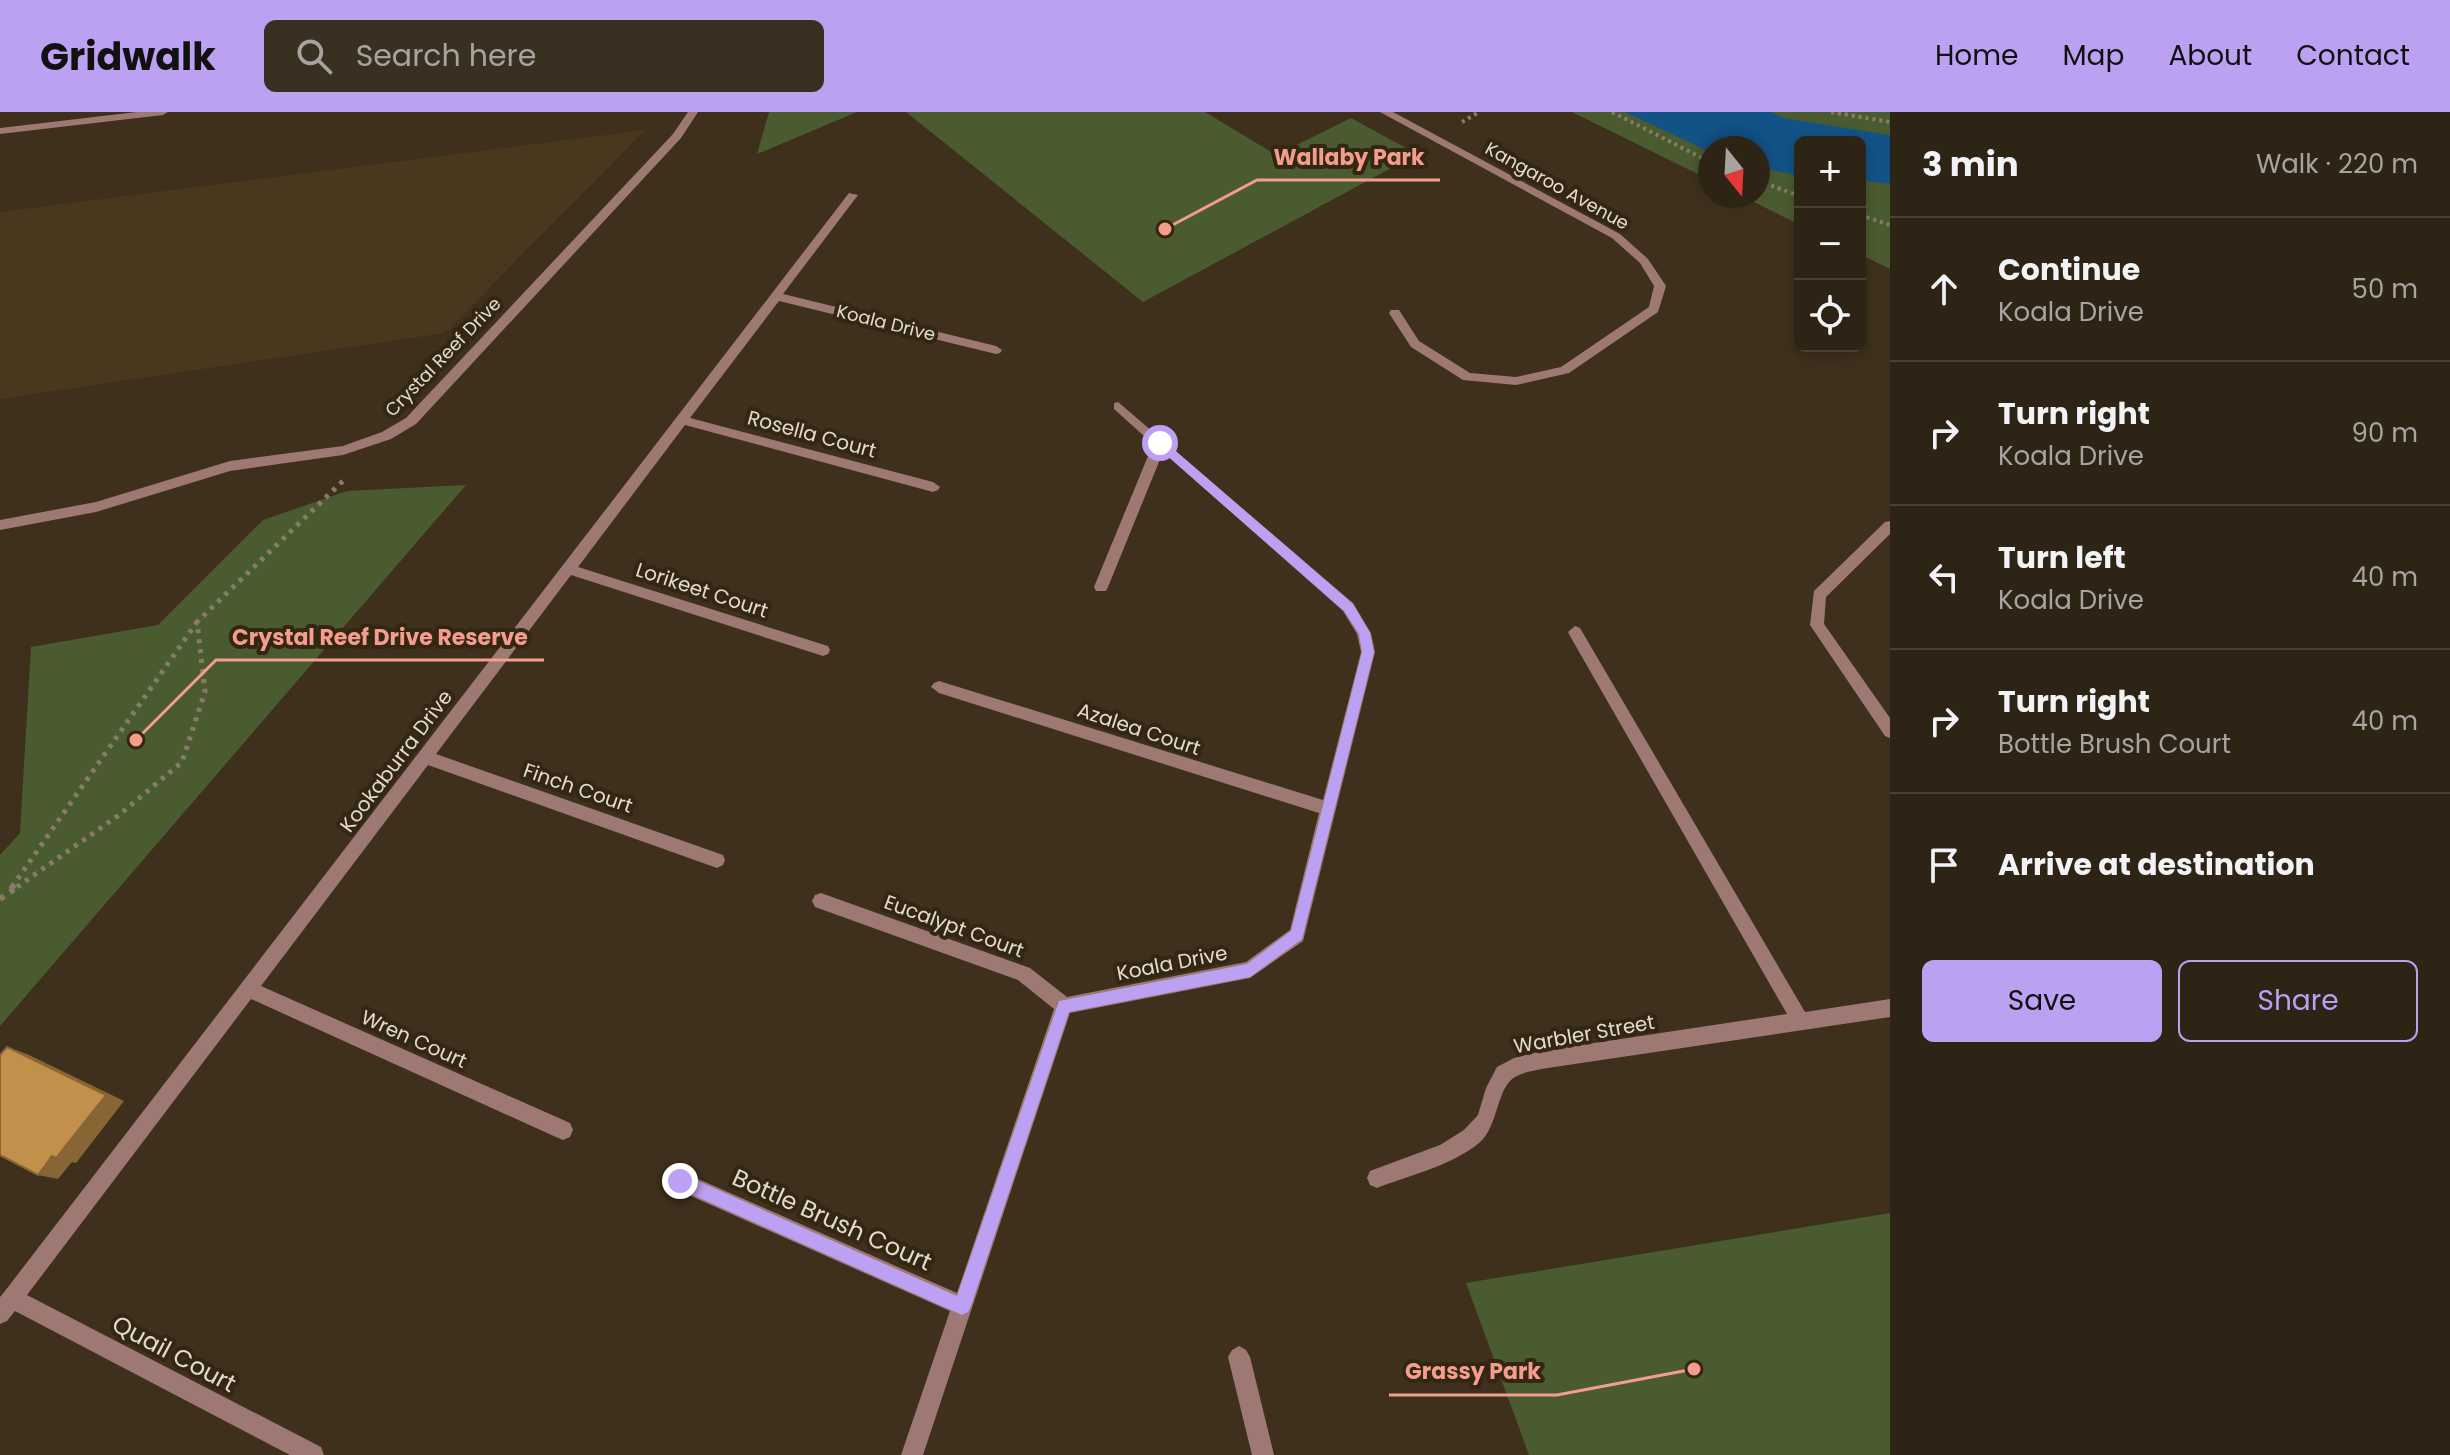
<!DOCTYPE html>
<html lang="en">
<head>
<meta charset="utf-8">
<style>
  body { margin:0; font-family:Poppins,sans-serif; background:#3a3022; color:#f1f3f6 }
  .controls { position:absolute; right:24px; top:24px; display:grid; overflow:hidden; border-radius:12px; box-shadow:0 4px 12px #0003 }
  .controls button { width:72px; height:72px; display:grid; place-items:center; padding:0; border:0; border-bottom:2px solid #494134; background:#2e2415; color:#f1f3f6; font:40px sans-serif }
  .compass { position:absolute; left:1698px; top:24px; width:72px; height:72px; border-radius:50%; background:#2e2415; box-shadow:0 4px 12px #0003; rotate:162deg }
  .stop { position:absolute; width:24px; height:24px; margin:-18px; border:6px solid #bca0f2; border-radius:50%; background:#fff }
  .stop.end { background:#bca0f2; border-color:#fff; box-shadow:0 2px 8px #0008 }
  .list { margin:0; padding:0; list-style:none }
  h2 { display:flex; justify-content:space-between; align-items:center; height:104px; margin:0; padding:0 32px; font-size:34px }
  h2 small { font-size:26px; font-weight:400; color:#a7a4a0 }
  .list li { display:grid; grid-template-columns:52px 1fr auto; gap:24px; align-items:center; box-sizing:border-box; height:144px; padding:0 32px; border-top:2px solid #494134 }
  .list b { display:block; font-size:30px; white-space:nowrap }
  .list p { margin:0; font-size:26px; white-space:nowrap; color:#a7a4a0 }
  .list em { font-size:26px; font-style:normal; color:#a7a4a0 }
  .actions { display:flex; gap:16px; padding:24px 32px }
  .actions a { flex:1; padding:18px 0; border:2px solid #bca0f2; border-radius:12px; text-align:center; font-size:28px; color:#bca0f2 }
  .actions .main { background:#bca0f2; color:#111 }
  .icon { flex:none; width:44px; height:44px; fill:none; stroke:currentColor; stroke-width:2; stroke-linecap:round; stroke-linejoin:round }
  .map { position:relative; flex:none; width:1890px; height:1343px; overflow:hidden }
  header { display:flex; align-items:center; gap:48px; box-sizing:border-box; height:112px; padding:0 40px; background:#bca0f2; color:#111 }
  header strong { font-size:38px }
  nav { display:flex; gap:44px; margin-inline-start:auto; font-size:28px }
  .search { width:560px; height:72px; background:#3a3022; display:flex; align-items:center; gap:20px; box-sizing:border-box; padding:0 28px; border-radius:12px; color:#a7a4a0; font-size:30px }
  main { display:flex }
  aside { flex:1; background:#2e2415 }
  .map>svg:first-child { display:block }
  .built { fill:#49381e }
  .green { fill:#4b5b30 }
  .water { fill:#125286 }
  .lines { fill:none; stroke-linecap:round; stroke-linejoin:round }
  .path-far2 { stroke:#877c6b; stroke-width:4; stroke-dasharray:3 4; stroke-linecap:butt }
  .path-far1 { stroke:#877c6b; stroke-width:5; stroke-dasharray:4 6; stroke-linecap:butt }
  .path { stroke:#877c6b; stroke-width:6; stroke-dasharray:5 7; stroke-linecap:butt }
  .service { fill:#9e7974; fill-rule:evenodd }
  .minor { fill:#9e7974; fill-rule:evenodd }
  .shaded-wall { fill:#876534 }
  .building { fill:#c1904b; stroke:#876534; stroke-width:2 }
  .route { fill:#bca0f2 }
  .labels { text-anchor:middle; stroke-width:8; stroke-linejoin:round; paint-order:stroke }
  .far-street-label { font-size:18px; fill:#e3dbcf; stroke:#332613 }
  .street-label { font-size:20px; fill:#e3dbcf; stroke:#332613 }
  .near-street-label { font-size:24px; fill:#e3dbcf; stroke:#332613 }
  .leader { fill:none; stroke:#f49d8d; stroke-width:3 }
  .callout-dot { fill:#f49d8d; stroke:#332613; stroke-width:3 }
  .callout-label { font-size:22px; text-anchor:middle; font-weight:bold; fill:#f49d8d; stroke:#332613; stroke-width:8; stroke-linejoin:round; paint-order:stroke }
</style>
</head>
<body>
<header>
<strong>Gridwalk</strong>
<div class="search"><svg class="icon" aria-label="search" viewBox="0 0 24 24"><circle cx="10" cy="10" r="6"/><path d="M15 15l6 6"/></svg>Search here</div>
<nav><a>Home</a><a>Map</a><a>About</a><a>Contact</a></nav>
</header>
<main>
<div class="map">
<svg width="1890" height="1343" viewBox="0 0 1890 1343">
  <rect width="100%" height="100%" fill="#3e301c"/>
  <path class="built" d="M645,18l-200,203 -445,66v-187z"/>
  <path class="green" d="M769,0h88l-100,42z
    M906,0h299l71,43 75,-37 66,36 -274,148z
    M1572,0h318v157l-30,-15v-112h-60v83l-58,-29h16v-48h-48v32z
    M466,373l-466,541v-171l20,-22 11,-186 127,-22 105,-105 84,-29z
    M1890,1101v242h-361l-63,-172z"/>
  <path class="water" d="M1625,0h146l12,6 107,17v49l-30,-4v-38h-60v34l-42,-9v-19h-48v4z"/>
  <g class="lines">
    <path class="path-far2" d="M1612,0l98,50
      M1831,0l59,10
      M1462,10l17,-10
      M1758,69l42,15
      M1860,103l30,10"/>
    <path class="path-far1" d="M12,775l185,-265
      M17,775l102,-72 63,-53 23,-70 -8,-70 149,-144"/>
    <path class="path" d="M11,777l3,-4
      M0,787l20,-14"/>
    <path class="service" d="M849,81l9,2 -75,99 213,52 6,4 -2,3 -4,1 -217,-53 -89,117 243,64 7,5 -2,3 -5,2 -248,-67 -107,142 250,79 2,4 -2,4 -5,2 -252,-81 -135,179 287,101 2,5 -2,5 -6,3 -289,-103 -167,221 309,137 3,7 -3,7 -7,3 -7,-3 -305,-138 -224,296 294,152 3,8h-34l-275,-144 -8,10 -7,3v-27l5,-6z
      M1118,290l235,201 18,30 4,19 -72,289 -53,37 -180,35 -147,442h-22l49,-144 -277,-123 -3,-7 3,-7 7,-3 277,122 97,-284 -36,-29 -203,-73 -3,-6 3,-6 6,-2 209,75 37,29 179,-35 44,-32 29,-117 -380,-120 -8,-6 3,-4 5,-2 384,119 38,-148 -4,-18 -14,-23 -180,-159 -55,135 -2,4h-10l-2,-4 59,-143 -39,-35v-6z
      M1890,409v13l-64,63 -2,27 66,94v20l-5,-2 -75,-111 4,-34 71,-69z
      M1575,514l5,2 225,384 85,-13v18l-349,52c-8,2 -17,3 -24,7 -21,9 -18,51 -38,67 -28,23 -69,32 -102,45l-7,-3 -3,-7 3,-7 70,-26 24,-15 14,-15 8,-27 11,-21 17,-9 27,-7 246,-37 -217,-378 -2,-4z
      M1239,1234l7,4 4,7 24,98h-22l-24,-98 4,-7z"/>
    <path class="minor" d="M137,0h31l-5,3 -163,19v-6z
      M688,0h10l-17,26 -265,286 -25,15 -48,16 -113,16 -134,41 -96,18v-10l96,-18 134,-41 113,-15 39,-14 24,-14 267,-284z
      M1380,0h13l227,122 28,25 18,27 -8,26 -89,61 -53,12 -53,-5 -52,-33 -22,-34 2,-3h8l20,31 51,32 46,4 45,-10 88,-60 5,-21 -14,-23 -28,-25z"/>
  </g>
  <path class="shaded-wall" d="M7,935l20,7 97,47 -48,62 -4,-1 -14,17 -20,-4 14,-19z"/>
  <path class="building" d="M7,935l99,48 -50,63 -4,-2 -14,19 -38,-20v-100z"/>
  <path class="route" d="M1156,328h7l190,164 17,29 4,19 -72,287 -52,38 -181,35 -98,294 -3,6 -6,3 -287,-128 -3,-6 8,-8 277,123 102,-295 188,-37 44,-33 71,-279 -3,-18 -15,-23 -188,-165z"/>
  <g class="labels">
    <g class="far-street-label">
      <text transform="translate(1557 74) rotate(29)" y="6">Kangaroo Avenue</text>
      <text transform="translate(886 211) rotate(14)" y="6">Koala Drive</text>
      <text transform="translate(443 245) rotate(-46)" y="6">Crystal Reef Drive</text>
    </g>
    <g class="street-label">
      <text transform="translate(812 322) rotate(15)" y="7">Rosella Court</text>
      <text transform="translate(702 478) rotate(18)" y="7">Lorikeet Court</text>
      <text transform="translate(1139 617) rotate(18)" y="7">Azalea Court</text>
      <text transform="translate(396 649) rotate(-53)" y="7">Kookaburra Drive</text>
      <text transform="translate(578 676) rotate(19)" y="7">Finch Court</text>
      <text transform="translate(954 814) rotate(20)" y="7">Eucalypt Court</text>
      <text transform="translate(1172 851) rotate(-11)" y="7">Koala Drive</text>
      <text transform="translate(1584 922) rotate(-10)" y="7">Warbler Street</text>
      <text transform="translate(414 927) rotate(24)" y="7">Wren Court</text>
    </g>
    <g class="near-street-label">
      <text transform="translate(832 1108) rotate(24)" y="8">Bottle Brush Court</text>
      <text transform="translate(174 1242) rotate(28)" y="8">Quail Court</text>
    </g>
  </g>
  <path class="leader" d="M1165 117L1257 68H1440M136 628L216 548H544M1694 1257L1557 1283H1389"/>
  <g class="callout-dot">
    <circle cx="1165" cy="117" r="8"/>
    <circle cx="136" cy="628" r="8"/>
    <circle cx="1694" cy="1257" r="8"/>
  </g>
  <g class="callout-label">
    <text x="1349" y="53">Wallaby Park</text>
    <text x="380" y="533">Crystal Reef Drive Reserve</text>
    <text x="1473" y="1267">Grassy Park</text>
  </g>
</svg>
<div class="controls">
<button>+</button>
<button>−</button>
<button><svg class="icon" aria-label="locate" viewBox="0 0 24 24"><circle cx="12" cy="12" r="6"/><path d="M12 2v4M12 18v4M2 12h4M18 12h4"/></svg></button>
</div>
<svg class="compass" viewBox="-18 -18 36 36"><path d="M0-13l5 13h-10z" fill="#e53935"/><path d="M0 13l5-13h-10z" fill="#a7a4a0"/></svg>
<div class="stop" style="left:1160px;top:331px"></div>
<div class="stop end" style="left:680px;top:1069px"></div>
</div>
<aside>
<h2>3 min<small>Walk · 220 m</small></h2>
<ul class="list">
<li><svg class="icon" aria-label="ahead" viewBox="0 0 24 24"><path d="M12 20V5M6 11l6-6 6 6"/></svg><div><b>Continue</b><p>Koala Drive</p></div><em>50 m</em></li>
<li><svg class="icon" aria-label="right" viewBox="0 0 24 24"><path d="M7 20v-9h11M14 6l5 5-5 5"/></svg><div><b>Turn right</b><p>Koala Drive</p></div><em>90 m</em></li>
<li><svg class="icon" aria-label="left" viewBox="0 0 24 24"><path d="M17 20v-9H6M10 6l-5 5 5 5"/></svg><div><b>Turn left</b><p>Koala Drive</p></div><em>40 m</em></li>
<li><svg class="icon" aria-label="right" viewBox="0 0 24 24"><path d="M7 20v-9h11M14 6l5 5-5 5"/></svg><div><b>Turn right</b><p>Bottle Brush Court</p></div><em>40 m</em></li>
<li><svg class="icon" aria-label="arrive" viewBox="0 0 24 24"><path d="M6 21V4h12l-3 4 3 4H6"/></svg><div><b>Arrive at destination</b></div></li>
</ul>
<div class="actions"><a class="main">Save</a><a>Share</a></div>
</aside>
</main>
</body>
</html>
